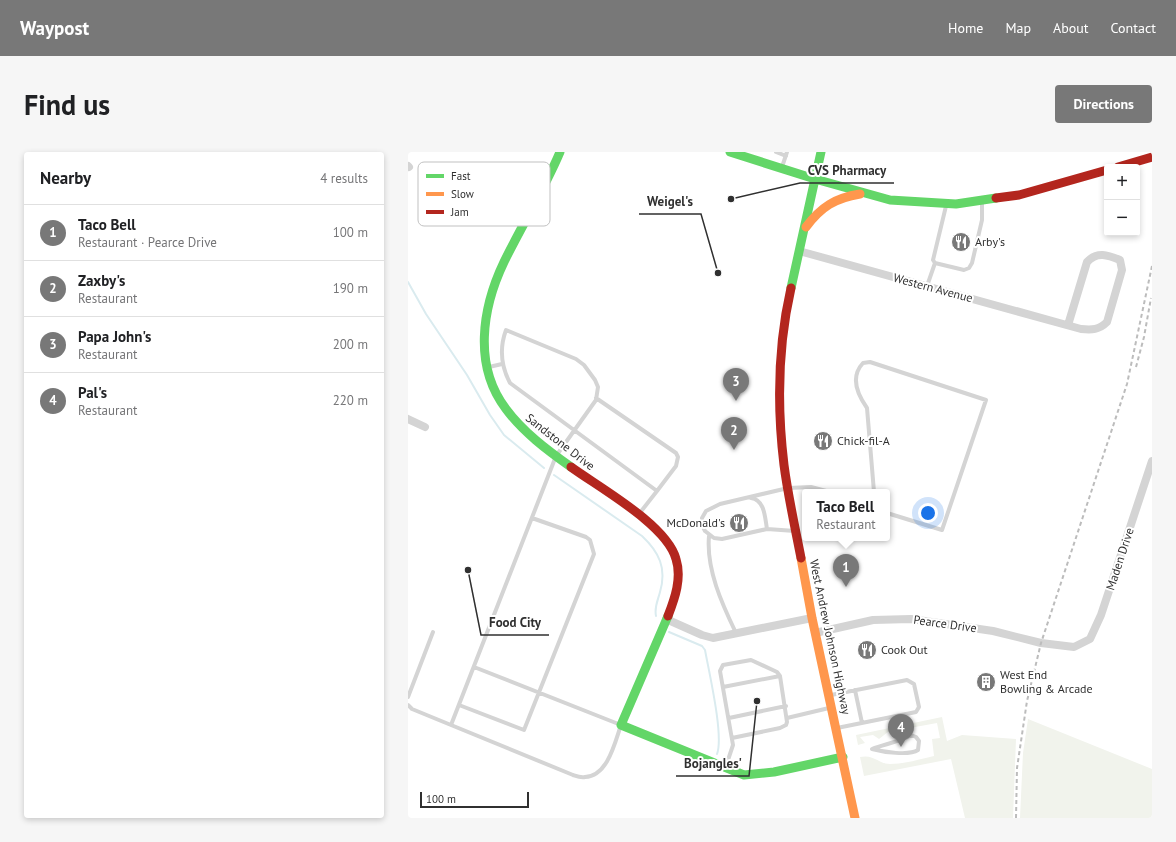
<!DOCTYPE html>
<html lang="en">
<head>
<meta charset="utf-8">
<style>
  body { margin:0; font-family:"PT Sans",sans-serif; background:#f6f6f6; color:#202124 }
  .controls { position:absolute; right:12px; top:12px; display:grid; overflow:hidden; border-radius:4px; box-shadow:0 2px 6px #0003 }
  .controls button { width:36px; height:36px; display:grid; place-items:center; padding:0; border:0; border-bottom:1px solid #e0e0e0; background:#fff; color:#202124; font:20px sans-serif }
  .scale { position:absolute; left:12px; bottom:10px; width:109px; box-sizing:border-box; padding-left:4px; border:2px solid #303030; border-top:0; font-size:11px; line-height:14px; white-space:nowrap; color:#303030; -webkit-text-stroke:3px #fff; paint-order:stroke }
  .you { position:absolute; left:520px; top:361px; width:14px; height:14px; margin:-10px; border:3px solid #fff; border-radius:50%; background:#1a73e8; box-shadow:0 0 0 6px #1a73e833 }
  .badge { display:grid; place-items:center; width:26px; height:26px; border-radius:50%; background:#787878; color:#fff; font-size:13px; font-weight:700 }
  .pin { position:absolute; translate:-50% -33px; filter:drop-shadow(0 1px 2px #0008) }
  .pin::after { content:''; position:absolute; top:21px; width:14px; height:12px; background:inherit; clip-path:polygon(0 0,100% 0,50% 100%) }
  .popup { position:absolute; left:394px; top:337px; width:88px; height:52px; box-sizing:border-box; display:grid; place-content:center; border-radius:4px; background:#fff; filter:drop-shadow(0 1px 3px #0005); font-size:13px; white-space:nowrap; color:#757577 }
  .popup b { font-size:15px; color:#202124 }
  .popup::after { content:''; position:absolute; left:50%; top:100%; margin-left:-8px; border:8px solid transparent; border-top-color:#fff }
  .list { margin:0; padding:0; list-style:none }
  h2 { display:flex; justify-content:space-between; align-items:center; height:52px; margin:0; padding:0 16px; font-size:17px }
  h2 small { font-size:13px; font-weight:400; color:#757577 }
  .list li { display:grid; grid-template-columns:26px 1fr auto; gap:12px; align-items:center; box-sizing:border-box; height:56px; padding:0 16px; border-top:1px solid #e0e0e0 }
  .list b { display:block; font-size:15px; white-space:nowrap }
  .list p { margin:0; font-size:13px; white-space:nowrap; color:#757577 }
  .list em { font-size:13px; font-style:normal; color:#757577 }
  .map { position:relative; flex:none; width:744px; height:666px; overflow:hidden; border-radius:4px }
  header { display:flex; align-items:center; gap:24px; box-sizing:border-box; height:56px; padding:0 20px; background:#787878; color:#fff }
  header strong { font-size:19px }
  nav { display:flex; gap:22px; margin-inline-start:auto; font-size:14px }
  .intro { display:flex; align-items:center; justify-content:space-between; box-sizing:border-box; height:96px; padding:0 24px }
  h1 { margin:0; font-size:28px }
  .button { padding:10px 18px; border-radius:4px; background:#787878; color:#fff; font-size:14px; font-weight:700 }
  main { display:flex; gap:24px; padding:0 24px }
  aside { flex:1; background:#fff; border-radius:4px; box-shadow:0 2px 6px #0003 }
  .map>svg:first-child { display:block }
  .green { fill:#f1f3ec }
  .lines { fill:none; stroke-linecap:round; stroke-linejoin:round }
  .stream { stroke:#daebef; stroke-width:2 }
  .lane { stroke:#d4d4d4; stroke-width:4 }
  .street { stroke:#d4d4d4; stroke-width:8 }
  .fast { stroke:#63d668; stroke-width:9 }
  .slow { stroke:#ff974d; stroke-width:9 }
  .jam { stroke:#b3261e; stroke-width:9 }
  .rail { stroke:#bcbcbc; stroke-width:2; stroke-dasharray:4 3; stroke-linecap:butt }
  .labels { text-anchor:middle; stroke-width:4; stroke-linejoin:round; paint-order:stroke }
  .poi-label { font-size:12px; fill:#303030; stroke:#fff; text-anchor:start }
  .street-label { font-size:12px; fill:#303030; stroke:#fff }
  .key { fill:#fff; stroke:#c1c1c1; stroke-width:1 }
  .key-label { font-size:11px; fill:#303030 }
  .leader { fill:none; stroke:#303030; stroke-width:1.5 }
  .callout-dot { fill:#303030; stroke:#fff; stroke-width:1.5 }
  .callout-label { font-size:13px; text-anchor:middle; font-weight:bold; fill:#303030; stroke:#fff; stroke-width:4; stroke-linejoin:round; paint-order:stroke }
</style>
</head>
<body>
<header>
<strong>Waypost</strong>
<nav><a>Home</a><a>Map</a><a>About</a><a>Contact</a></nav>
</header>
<div class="intro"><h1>Find us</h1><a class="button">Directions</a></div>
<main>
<aside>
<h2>Nearby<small>4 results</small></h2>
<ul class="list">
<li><span class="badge">1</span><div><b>Taco Bell</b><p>Restaurant · Pearce Drive</p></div><em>100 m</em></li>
<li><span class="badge">2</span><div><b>Zaxby's</b><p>Restaurant</p></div><em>190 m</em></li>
<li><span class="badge">3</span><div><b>Papa John's</b><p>Restaurant</p></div><em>200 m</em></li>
<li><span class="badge">4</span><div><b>Pal's</b><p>Restaurant</p></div><em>220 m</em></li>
</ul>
</aside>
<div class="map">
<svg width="744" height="666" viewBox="0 0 744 666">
  <rect width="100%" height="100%" fill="#fff"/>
  <path class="green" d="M534,565l5,24 15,-6 54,4 -3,79h-48l-14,-59 -87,17 -4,-19c14,-3 19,7 30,7 14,0 31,-5 44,-8l-2,-17 8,-1 -3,-15 -49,9 -9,7 -6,-4 -13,2 5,6 -7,2 -2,-10z
    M620,567l124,50v49h-132l3,-65z"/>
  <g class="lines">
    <path class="stream" d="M0,130l18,32 41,61 23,40 14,20 40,33
      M146,323l88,61c17,16 25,32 18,56 -2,8 -6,15 -4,24
      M261,480l33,14 3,4c4,22 19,86 12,104"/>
    <path class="lane" d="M368,0l10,4
      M374,15l5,-15
      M538,54l-13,54 2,3 29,7 5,-2 3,-5 10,-43v-18
      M519,134l8,-23
      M81,215l13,-3
      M188,246l80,55 2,4 -2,9 -19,25
      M466,340l-7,-84c-10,-14 -17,-31 -4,-45l7,-1 116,38 -44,130 -55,-17
      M343,346c14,2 14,20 16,31
      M387,379l-28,-2 -45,10 -8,-1 -9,-7 -3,-6v-7l4,-7 14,-7 68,-16 23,-1 19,5
      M301,384c-3,33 13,68 27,97
      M66,515l147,58c-6,17 -13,51 -36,52 -4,1 -9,-1 -12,-2l-122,-50 105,-269 40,-56 2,-13 -3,-7 -11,-15 -8,-6 -70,-29c-7,19 -5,36 4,53l147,108 -18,23
      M315,535l57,-11
      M447,538l7,33
      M423,543l76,-15 7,4 5,23 -3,5 -79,16
      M0,545l25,-65
      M0,553l4,4 39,16
      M51,553l65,25 70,-176 -4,-14 -4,-3 -54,-19
      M321,566l57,-12
      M379,566l42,-10
      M503,583l5,2 3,4 -1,9c-9,6 -35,2 -46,-1 13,-5 27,-7 39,-14z
      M318,614l7,-21 -13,-74 3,-6 28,-5 26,12 3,4 7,46 -1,3 -6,3 -48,10"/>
    <path class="street" d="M0,14l1,1
      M391,99l282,78c11,1 18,1 26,-7l15,-52 -2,-10c-12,-5 -23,-9 -33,2l-19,63
      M0,267l17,8
      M258,467l36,16 11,3 99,-20
      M407,481l58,-13 38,-1 82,12 48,12 33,4 16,-8 11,-24 51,-154"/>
    <path class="fast" d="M152,0c-16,38 -38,73 -56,110 -22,46 -31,104 2,147 17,23 41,41 65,58
      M322,0l85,27 6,-27
      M383,136l24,-109 75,21 66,4 40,-6
      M260,464l-47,109 123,50 30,-3 69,-15"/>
    <path class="slow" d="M398,75c15,-20 29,-29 54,-33
      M393,406l11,60 43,200"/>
    <path class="jam" d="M710,15l34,-10
      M588,46l23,-3 88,-25
      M383,136c-13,57 -14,119 -7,177 4,31 11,62 17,93
      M163,315c29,21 96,58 105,92 6,19 -1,39 -8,57"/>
    <path class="rail" d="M728,215l8,-30 7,-39
      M608,666l1,-50 10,-67 14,-58 86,-259 25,-118"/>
  </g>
  <defs>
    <g id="restaurant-disc" transform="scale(1)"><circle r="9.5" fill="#787878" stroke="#fff"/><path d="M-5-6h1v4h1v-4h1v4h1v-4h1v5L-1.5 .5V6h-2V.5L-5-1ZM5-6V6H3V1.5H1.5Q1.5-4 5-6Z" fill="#fff"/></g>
    <g id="building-disc" transform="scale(1)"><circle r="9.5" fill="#787878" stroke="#fff"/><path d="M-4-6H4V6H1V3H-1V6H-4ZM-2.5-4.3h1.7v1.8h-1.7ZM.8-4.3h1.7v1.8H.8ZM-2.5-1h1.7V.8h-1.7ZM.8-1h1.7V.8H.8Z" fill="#fff"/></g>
  </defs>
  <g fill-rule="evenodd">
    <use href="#restaurant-disc" x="553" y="90"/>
    <use href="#restaurant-disc" x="415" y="289"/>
    <use href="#restaurant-disc" x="331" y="371"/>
    <use href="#restaurant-disc" x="459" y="498"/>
    <use href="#building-disc" x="578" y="530"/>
  </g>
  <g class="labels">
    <g class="poi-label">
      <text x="567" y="94">Arby's</text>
      <text x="429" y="293">Chick-fil-A</text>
      <text x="317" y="375" text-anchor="end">McDonald's</text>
      <text x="473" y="502">Cook Out</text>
      <text x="592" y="527">West End<tspan x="592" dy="14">Bowling &amp; Arcade</tspan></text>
    </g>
    <g class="street-label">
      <text transform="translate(525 136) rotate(15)" y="4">Western Avenue</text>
      <text transform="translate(152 290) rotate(38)" y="4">Sandstone Drive</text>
      <text transform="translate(712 407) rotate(-72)" y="4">Maden Drive</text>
      <text transform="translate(537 472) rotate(8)" y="4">Pearce Drive</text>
      <text transform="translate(422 485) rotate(78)" y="4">West Andrew Johnson Highway</text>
    </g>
  </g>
  <rect x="10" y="10" width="132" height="64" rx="6" class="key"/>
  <rect x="18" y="22" width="18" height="4" fill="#63d668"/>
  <rect x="18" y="40" width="18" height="4" fill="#ff974d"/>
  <rect x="18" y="58" width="18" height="4" fill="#b3261e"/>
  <g class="key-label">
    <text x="43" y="28">Fast</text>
    <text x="43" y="46">Slow</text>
    <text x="43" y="64">Jam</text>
  </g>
  <path class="leader" d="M323 47L392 31H486M310 121L293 62H231M60 418L73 483H141M349 549L341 624H268"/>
  <g class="callout-dot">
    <circle cx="323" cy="47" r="4"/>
    <circle cx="310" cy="121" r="4"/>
    <circle cx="60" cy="418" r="4"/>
    <circle cx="349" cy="549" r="4"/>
  </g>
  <g class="callout-label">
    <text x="439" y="23">CVS Pharmacy</text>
    <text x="262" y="54">Weigel's</text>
    <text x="107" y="475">Food City</text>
    <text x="305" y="616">Bojangles'</text>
  </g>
</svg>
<div class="controls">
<button>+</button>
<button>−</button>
</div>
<div class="scale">100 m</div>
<div class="you"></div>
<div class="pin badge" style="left:438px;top:435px">1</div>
<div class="popup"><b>Taco Bell</b>Restaurant</div>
<div class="pin badge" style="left:326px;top:298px">2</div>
<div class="pin badge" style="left:328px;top:249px">3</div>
<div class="pin badge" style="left:493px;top:595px">4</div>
</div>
</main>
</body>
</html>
